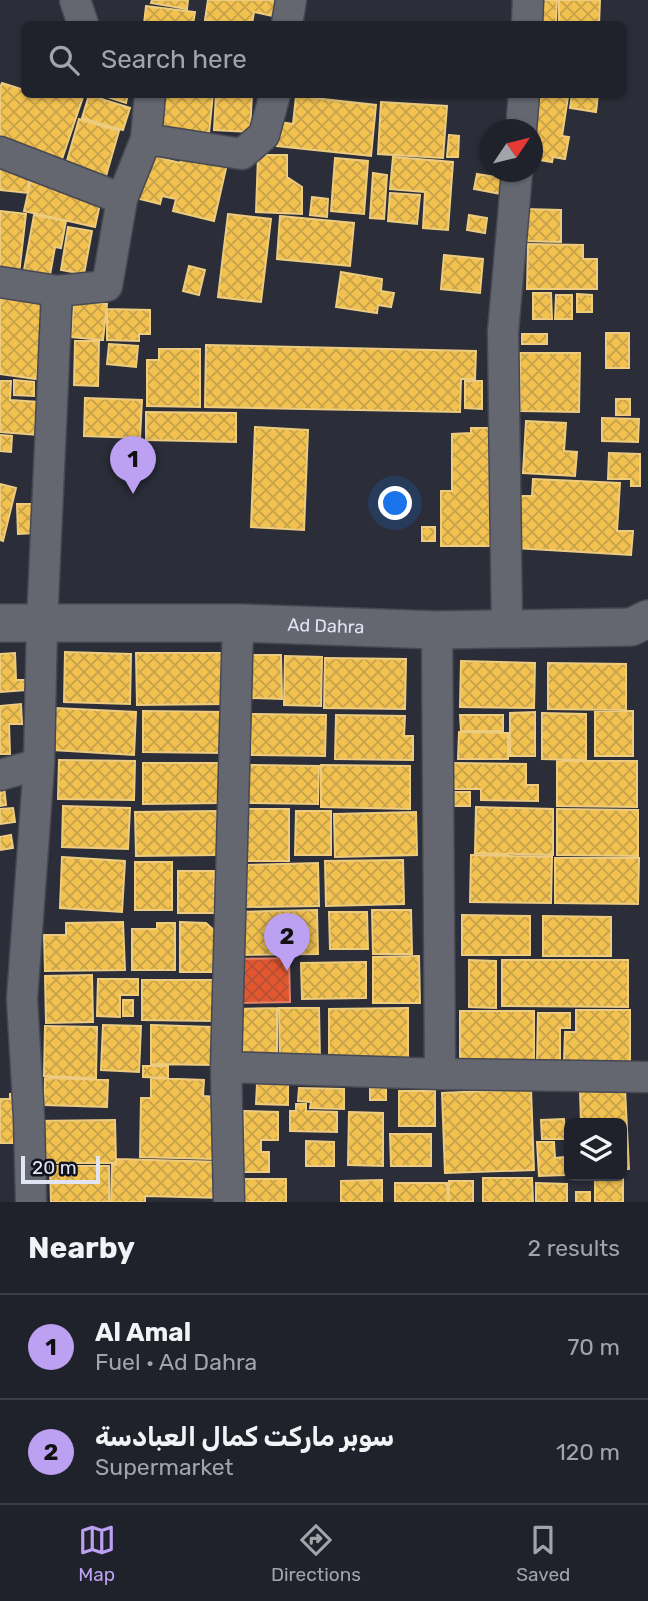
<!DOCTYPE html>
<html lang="en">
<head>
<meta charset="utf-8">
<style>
  body { margin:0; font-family:Rubik,"Noto Sans Arabic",sans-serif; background:#2d2f37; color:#f1f3f6 }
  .controls { position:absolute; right:21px; bottom:21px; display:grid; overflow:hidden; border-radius:10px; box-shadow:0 2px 5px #0004 }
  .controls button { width:63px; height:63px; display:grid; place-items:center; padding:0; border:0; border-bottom:2px solid #3d3f47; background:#20222b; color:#f1f3f6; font:35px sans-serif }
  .compass { position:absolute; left:480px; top:119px; width:63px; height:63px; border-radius:50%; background:#20222b; box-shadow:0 2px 5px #0004; rotate:55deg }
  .scale { position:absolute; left:21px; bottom:18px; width:79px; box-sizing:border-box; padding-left:7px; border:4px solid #e1e4f3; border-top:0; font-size:19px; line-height:24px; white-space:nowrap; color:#e1e4f3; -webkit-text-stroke:5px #10121c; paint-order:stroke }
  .you { position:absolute; left:396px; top:504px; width:24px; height:24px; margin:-18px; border:5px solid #fff; border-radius:50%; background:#1a73e8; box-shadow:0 0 0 10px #1a73e833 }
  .badge { display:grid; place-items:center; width:46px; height:46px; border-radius:50%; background:#bca0f2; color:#111; font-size:23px; font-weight:700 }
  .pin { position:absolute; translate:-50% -58px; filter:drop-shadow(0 2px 4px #0008) }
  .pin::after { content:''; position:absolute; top:37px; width:24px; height:21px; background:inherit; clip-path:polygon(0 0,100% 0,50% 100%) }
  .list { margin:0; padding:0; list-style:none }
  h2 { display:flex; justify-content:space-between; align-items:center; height:91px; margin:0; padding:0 28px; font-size:30px }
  h2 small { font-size:23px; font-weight:400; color:#a2a4a9 }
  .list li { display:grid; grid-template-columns:46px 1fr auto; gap:21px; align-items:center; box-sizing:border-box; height:105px; padding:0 28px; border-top:2px solid #3d3f47 }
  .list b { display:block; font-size:26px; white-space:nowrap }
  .list p { margin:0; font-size:23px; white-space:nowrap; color:#a2a4a9 }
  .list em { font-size:23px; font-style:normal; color:#a2a4a9 }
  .icon { flex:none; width:38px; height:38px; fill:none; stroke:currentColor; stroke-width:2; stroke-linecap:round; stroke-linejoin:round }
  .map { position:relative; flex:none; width:648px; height:1202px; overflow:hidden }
  .search { position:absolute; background:#20222b; box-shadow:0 2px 5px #0004; left:21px; right:21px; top:21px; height:77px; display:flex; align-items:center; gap:18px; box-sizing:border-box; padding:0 24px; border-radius:10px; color:#a2a4a9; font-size:26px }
  .sheet { height:301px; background:#20222b }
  nav { display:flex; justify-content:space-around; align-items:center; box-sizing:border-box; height:98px; border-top:2px solid #3d3f47; background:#20222b; font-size:19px; color:#a2a4a9 }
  nav a { display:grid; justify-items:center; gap:4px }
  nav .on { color:#bca0f2 }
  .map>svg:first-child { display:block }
  .homes { fill:url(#homes-cross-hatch); stroke:#edcc80; stroke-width:2 }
  .shops { fill:url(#shops-cross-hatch); stroke:#e38169; stroke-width:2 }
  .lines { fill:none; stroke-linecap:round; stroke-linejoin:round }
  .minor-casing { stroke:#464852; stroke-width:33 }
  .tertiary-casing { stroke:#464852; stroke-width:40 }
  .minor { stroke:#646670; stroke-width:30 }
  .tertiary { stroke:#646670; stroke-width:37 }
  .labels { text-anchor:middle; stroke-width:7; stroke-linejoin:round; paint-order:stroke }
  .street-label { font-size:18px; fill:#e1e4f3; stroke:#10121c }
</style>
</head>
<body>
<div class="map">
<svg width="648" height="1202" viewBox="0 0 648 1202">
  <defs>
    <pattern id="homes-cross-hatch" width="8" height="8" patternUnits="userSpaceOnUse" patternTransform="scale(1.75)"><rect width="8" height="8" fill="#f2c14e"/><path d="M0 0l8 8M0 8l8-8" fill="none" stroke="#c6a24d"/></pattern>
    <pattern id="shops-cross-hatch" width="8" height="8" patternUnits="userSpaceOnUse" patternTransform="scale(1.75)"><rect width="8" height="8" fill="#e4572e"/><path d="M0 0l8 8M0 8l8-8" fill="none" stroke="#b45136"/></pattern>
  </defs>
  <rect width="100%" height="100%" fill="#2b2d39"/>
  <path class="homes" d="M152,0h36l-1,9 -36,-6z
    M208,0h68l-3,16 -19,-4 -2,12h-23l-24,-4z
    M540,0h17l-1,24h-16z
    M559,0h41l-1,24h-40z
    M146,6l49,6 -2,12h-49z
    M2,83l22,7v4h60l-23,68 -61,-21v-54z
    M98,94h30l-2,9z
    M153,94h60l-4,39 -59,-5z
    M216,94h36l-2,38 -36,-2z
    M540,94l28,3 -6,39 7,1 -4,22 -12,-2 -1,5 -13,-2 1,-5 -8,-1v-24z
    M572,94h26l-2,18 -26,-4z
    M89,95l41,13 -7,22 -41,-12z
    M296,96l80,9 -5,51 -94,-10 3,-24 13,2z
    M381,102l66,4 -4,52 -65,-4z
    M79,119l40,12 -13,45 -40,-12z
    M449,135l10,1 -1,21h-11z
    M142,153l38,10 3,-9 44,10 -13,57 -41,-10 3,-12 -14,-3 -2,8 -28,-7z
    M258,155h29v22l15,10v27l-46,-2z
    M393,157l60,5 -5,68 -25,-2 2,-36 -35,-3z
    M335,158l33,3 -4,53 -33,-3z
    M0,159l29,11 -1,23 -28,-3z
    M33,171l68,28 -6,28 -71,-16z
    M373,173l14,2 -3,44 -14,-1z
    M477,174l26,4 -2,16 -27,-5z
    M390,193l30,2 -3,29 -29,-3z
    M312,197l16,2 -1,18 -17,-2z
    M525,209l36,1v32l-37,-1z
    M0,211l26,3 -7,60 -19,-2z
    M228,214l43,5 -10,83 -43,-5z
    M34,215l32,6 -5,27 -6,-1 -5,28 -26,-5z
    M469,215l18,3 -2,15 -18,-3z
    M280,216l74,7 -4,43 -73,-7z
    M68,227l24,4 -8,43 -23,-4z
    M528,244l55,1v14h14v30h-70z
    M444,255l39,4 -3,34 -39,-4z
    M189,266l16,4 -6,25 -16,-4z
    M341,272l41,7 -1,12 13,2 -3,14 -13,-2 -1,8 -41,-6z
    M533,293h18l1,26h-19z
    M577,294l15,1v17h-15z
    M556,295h16v24h-17z
    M0,298l45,6 -9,75 -36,-5z
    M74,301l33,3 -4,36 -32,-3z
    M107,309l43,1v24h-11v7l-32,-1z
    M606,333h23v35h-23z
    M522,334h25v10h-25z
    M75,341h24l-1,45 -24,-1z
    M109,344l29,2 -2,21 -29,-3z
    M206,345l270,6 -1,28h-14l-1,33 -255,-5z
    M159,349h41v58l-53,-1v-46h12z
    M520,353h60l-1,59 -59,-1z
    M14,380l20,2v14l-20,-1z
    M0,381h11l-1,19 30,2 -2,33 -38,-3z
    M465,381h17v28l-17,-1z
    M85,398l57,2 -2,38 -56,-2z
    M616,399h14v16h-14z
    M146,412l90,1v29l-90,-2z
    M602,418l37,1 -1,23 -36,-1z
    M526,421l40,2 -2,28 13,1 -2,24 -52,-3z
    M255,427l53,3 -4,100 -53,-3z
    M471,428h18l1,118h-49v-55h11v-57l19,-1z
    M0,435l12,1 -1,16 -11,-1z
    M609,453l31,1v32h-9v-7h-23z
    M533,479l87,4 -3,48h16l-2,24 -116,-7 3,-52h14z
    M0,484l16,4 -13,53 -3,-1z
    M17,504h18l1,29 -18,1z
    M422,527h13v14h-13z
    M65,652l66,2 -1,50 -66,-2z
    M15,653l1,27h10v10l-26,2v-38z
    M136,653h86l1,51 -86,1z
    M251,655h30l1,44 -31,-1z
    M285,656l37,1 -1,49 -37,-1z
    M325,658l81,1 -1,50 -81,-1z
    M461,661l74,2 -1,45 -74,-1z
    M548,663l78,1v46l-78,-1z
    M21,704l1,20h-13l1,30h-10v-48z
    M55,708l81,4 -2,43 -81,-5z
    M143,711l81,1 -1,41 -80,-1z
    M595,711h38v45h-38z
    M535,712v44h-25v-43z
    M542,713l44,1v46l-44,-1z
    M251,714l75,1 -1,41 -74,-1z
    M336,715l69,1 -1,20h9v24l-78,-1z
    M460,715h43v16h-42z
    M459,732l49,1v26h-50z
    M59,760l76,1 -1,39 -76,-1z
    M557,761h80v46l-80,-1z
    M143,763h78v40l-78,1z
    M453,763l73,1v21h12v16l-57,-1v-11h-28z
    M248,765l71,1 -1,38 -70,-1z
    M321,765l89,1v43l-89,-2z
    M0,786h4l2,19 -6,1z
    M453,792h17v14h-16z
    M63,806l67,2 -2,41 -66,-2z
    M476,807l77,2v46l-78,-2z
    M13,808l2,14 -15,2v-15z
    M242,809h47v52h-47z
    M557,809l81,1v46l-81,-1z
    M217,811v44l-81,1 -1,-44z
    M296,811h35v44h-36z
    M416,812l1,43 -82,2 -1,-43z
    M11,835l2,13 -13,2v-13z
    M471,855l81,2 -1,46 -81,-1z
    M62,857l63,4 -3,51 -62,-4z
    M555,858h84l-1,46 -83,-1z
    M403,860l1,44 -78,2 -1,-45z
    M135,862h37v48h-37z
    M318,863l1,43 -74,1 -2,-42z
    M178,871h36l1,42h-37z
    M317,910l1,44 -78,1 -1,-43z
    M372,910h39l1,44h-39z
    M329,912h38l1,37h-38z
    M462,915l68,1v39h-68z
    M543,916l68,1v39h-68z
    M123,922l2,48 -80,1 -1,-36h22v-12z
    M180,922l26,1 11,10v39h-37z
    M157,923h18v47h-43v-41h25z
    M419,956l1,47h-47v-46z
    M469,960l27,1v47l-27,-1z
    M502,960h126v47l-126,-1z
    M366,962v36l-64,1 -1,-36z
    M92,975l1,47 -47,1 -1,-47z
    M98,979h40v16h-18v22l-23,-1z
    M142,980h72v41l-72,-1z
    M123,1000h10v16h-10z
    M277,1008v52h-42v-51z
    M279,1008h40l1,52h-40z
    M408,1008v52h-79v-51z
    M576,1010h54v52h-66l1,-30h11z
    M460,1011h74v52h-74z
    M538,1013h32v15h-10v35h-23z
    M103,1025l38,1 -2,46 -38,-2z
    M151,1025l62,2 -1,38 -61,-1z
    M45,1026l52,1 -1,51 -52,-2z
    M143,1066h25v12l-25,-1z
    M45,1078l63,2 -1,27 -63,-2z
    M151,1078l53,2 -1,16 13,1 -2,62 -74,-2 1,-59h10z
    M257,1084h31v21l-32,-1z
    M299,1088l45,1v20l-34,-1 1,-6 -13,-1z
    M370,1088h16v12h-16z
    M531,1089l3,81 -89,3 -3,-80z
    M625,1089l4,80 -7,1v-47h-41l-1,-32z
    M399,1091h36v35h-36z
    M10,1094h9l8,49h-27v-44h10z
    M296,1104h10v7l31,1v20l-47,-1v-20h6z
    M244,1111l34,1v28h-17v12h8v20h-26z
    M349,1112l34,1v53l-35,-1z
    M564,1119l1,20h-23l-1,-19z
    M115,1120l1,43h-85v-42z
    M390,1134h41v32h-40z
    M306,1141l28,1v24h-28z
    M537,1142h17l1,16 9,-1 1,18 -26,1z
    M116,1159l107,3v36l-78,-2v6h-34l1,-37h4z
    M50,1166h59v36h-58z
    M595,1177h28v25h-28z
    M483,1178h49l1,24h-50z
    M237,1179h49v23h-49z
    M382,1180v22h-41v-21z
    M449,1181h24v21h-24z
    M395,1183h52l1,19h-53z
    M536,1183l31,1v18h-31z
    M576,1192h14v10h-14z"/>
  <path class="shops" d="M289,958l1,44 -53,1 -1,-44z"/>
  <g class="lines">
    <g class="minor-casing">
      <path id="minor" d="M75,0l8,24
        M287,24l4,-24
        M527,24l1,-24
        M521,130l3,-36
        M146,139l4,-45
        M0,152l122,47
        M0,282l57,9
        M507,628l-4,-296 14,-160
        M437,630l3,444
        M0,775l39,-11
        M226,1067l214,7 208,3
        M31,1202l-2,-84 -7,-119 17,-235 3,-141 15,-332 50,-5 15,-87 24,-60 96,15 22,-19 11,-41
        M229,1202l-3,-135 12,-444"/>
    </g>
    <g class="tertiary-casing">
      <g id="tertiary">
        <path id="s1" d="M0,623h238l199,7 194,-3 17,-8"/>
      </g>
    </g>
    <use href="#minor" class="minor"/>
    <use href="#tertiary" class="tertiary"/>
  </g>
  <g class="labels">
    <g class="street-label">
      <text dy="6" stroke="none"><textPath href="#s1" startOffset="326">Ad Dahra</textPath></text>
    </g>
  </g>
</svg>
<div class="controls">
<button><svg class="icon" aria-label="layers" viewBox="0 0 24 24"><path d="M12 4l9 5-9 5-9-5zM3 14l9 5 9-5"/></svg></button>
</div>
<svg class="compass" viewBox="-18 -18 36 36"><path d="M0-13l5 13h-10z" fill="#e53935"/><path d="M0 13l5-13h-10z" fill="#a2a4a9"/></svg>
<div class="scale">20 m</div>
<div class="you"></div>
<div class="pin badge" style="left:133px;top:494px">1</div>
<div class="pin badge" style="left:287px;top:971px">2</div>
<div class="search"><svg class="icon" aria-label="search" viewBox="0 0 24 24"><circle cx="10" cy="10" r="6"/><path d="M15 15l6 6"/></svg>Search here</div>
</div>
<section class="sheet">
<h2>Nearby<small>2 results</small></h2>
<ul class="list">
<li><span class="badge">1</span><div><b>Al Amal</b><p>Fuel · Ad Dahra</p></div><em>70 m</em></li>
<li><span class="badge">2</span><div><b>سوبر ماركت كمال العبادسة</b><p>Supermarket</p></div><em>120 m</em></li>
</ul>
</section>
<nav>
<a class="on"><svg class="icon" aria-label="map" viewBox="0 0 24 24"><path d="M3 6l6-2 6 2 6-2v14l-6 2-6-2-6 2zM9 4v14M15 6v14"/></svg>Map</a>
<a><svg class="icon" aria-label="directions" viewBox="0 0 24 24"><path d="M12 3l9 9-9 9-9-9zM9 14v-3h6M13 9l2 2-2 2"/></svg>Directions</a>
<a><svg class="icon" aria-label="saved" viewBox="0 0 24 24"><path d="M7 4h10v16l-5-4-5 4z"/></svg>Saved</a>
</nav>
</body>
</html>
